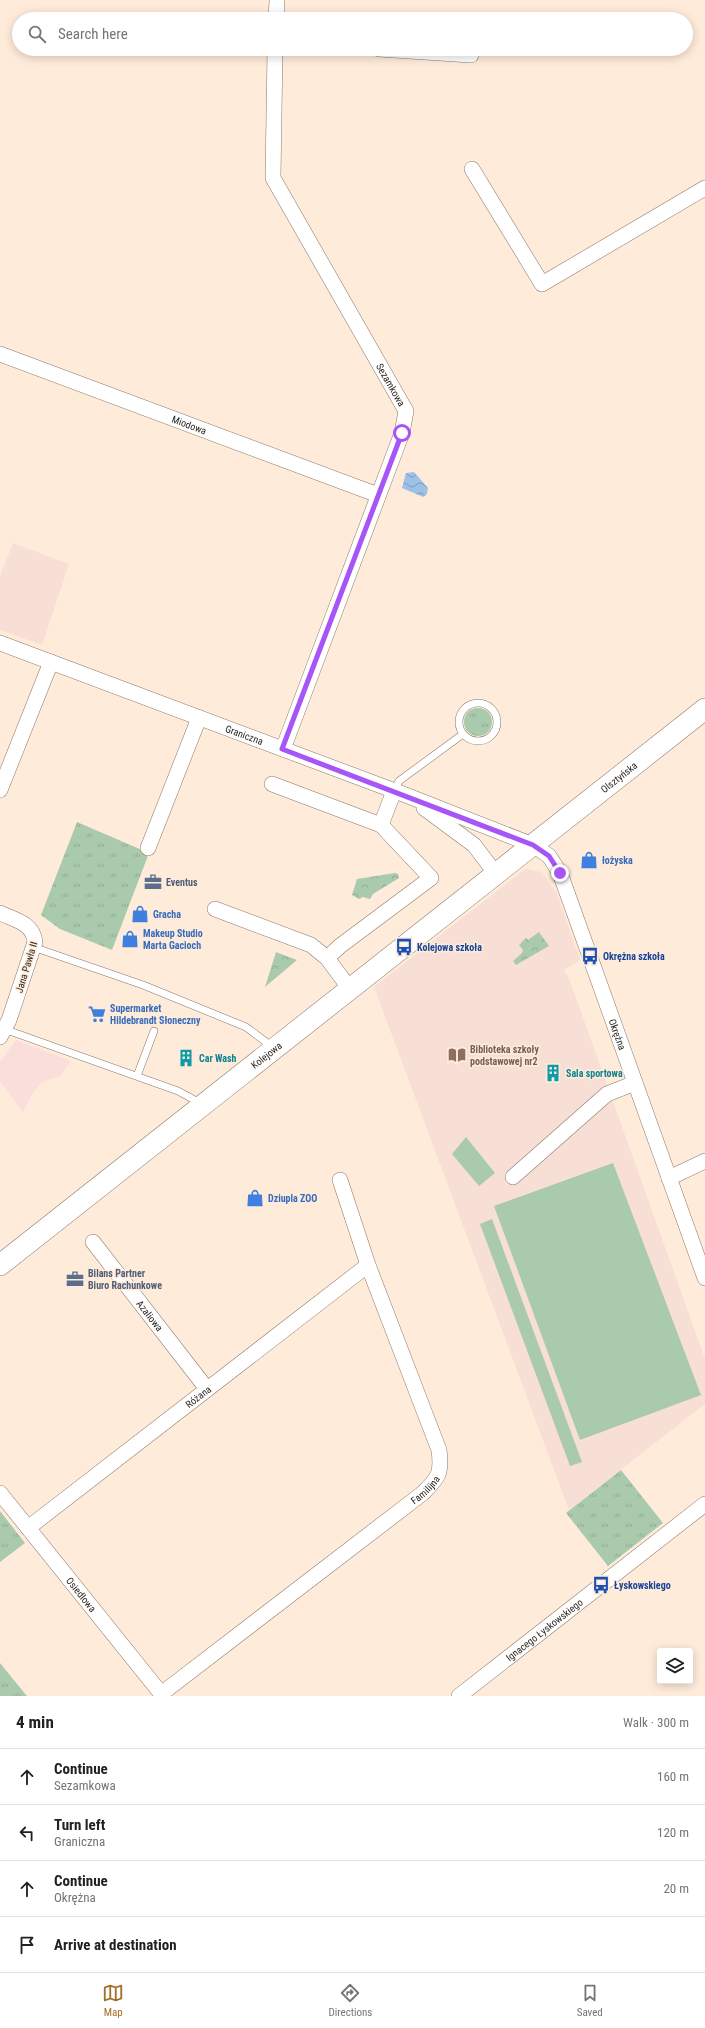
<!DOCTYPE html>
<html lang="en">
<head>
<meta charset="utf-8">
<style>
  body { margin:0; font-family:"Roboto Condensed",sans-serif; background:#f6f6f6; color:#202124 }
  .controls { position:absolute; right:12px; bottom:12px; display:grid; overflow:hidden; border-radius:4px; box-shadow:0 2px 10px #0003 }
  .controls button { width:36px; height:36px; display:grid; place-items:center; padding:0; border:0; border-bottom:1px solid #e0e0e0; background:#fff; color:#202124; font:20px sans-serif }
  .stop { position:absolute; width:12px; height:12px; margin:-9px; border:3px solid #a855f7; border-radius:50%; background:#fff }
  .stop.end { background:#a855f7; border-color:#fff; box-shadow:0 1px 4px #0008 }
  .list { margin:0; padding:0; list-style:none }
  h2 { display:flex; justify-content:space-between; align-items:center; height:52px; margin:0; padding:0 16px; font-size:17px }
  h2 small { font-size:13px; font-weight:400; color:#757577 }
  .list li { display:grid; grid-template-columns:26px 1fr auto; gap:12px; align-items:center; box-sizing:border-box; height:56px; padding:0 16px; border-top:1px solid #e0e0e0 }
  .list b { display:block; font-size:15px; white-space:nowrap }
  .list p { margin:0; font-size:13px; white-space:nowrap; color:#757577 }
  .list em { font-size:13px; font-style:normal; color:#757577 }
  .icon { flex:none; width:22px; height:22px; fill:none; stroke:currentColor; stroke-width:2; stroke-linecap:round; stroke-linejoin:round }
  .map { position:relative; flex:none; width:705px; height:1696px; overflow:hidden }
  .search { position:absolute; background:#fff; box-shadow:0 2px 10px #0003; left:12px; right:12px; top:12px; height:44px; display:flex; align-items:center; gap:10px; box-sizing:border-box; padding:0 14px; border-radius:22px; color:#757577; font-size:15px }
  .sheet { height:276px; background:#fff }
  nav { display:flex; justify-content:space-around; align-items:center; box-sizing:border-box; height:56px; border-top:1px solid #e0e0e0; background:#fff; font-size:11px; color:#757577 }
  nav a { display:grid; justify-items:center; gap:2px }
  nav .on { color:#a26f26 }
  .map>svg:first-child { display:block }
  .industrial { fill:#f9dedc }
  .education { fill:#f7dfd5 }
  .grass { fill:url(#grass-tufts) }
  .forest { fill:url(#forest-crowns) }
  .pitch { fill:#aacaad }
  .water { fill:url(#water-waves) }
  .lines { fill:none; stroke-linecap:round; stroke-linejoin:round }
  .lane-casing { stroke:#8a796a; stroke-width:8 }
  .street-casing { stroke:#8a796a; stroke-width:16 }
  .secondary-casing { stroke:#8a796a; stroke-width:22 }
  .lane { stroke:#fff; stroke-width:7 }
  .street { stroke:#fff; stroke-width:15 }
  .secondary { stroke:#fff; stroke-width:21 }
  .route { stroke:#a855f7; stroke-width:5 }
  .labels { text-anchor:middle; stroke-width:3; stroke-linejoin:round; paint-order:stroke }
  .street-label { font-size:10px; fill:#2c251f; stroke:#ffebda }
  .shop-label { font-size:10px; font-weight:bold; fill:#366cbe; stroke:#ffebda; text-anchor:start }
  .service-label { font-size:10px; font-weight:bold; fill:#4e5e75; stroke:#ffebda; text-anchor:start }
  .transit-label { font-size:10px; font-weight:bold; fill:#164399; stroke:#ffebda; text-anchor:start }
  .education-label { font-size:10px; font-weight:bold; fill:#785e54; stroke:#ffebda; text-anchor:start }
  .culture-label { font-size:10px; font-weight:bold; fill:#0d838f; stroke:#ffebda; text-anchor:start }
</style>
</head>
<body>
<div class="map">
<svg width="705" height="1696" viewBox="0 0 705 1696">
  <defs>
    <pattern id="grass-tufts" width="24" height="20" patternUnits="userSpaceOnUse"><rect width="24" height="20" fill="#aacaad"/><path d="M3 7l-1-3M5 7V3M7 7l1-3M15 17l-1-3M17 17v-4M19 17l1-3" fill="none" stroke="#92ad94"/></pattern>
    <pattern id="forest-crowns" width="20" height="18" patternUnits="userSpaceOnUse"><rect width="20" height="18" fill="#aacaad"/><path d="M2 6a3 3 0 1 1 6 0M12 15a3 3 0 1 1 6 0" fill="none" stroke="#92ad94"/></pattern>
    <pattern id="water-waves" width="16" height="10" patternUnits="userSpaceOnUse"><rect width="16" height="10" fill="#9bc1e6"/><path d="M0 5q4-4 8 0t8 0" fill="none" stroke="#7f9dba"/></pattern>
  </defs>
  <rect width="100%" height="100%" fill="#ffebda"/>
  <path class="industrial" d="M16,1040l55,21 -10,14 -19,7 -11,14 -8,16 -23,-31v-19z"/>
  <path class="education" d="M13,543l56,21 -27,81 -42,-15v-54z
    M525,869l17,3 15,21 23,67 -16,10 6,11 135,378v45l-136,106 -195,-523z"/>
  <path class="grass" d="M464 722a14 14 0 1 1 28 0a14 14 0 1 1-28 0Z
    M77,822l72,31 -37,97 -52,-21 -19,-14z
    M621,1470l42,53 -55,43 -42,-53z
    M0,1511l25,32 -25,19z
    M0,1663l27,33h-27z"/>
  <path class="forest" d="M395,873l3,1 1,4 -26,16 -3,5 -7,-2 -4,2 -7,-4 5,-16z
    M539,932l10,14 -33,19 -3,-4 9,-8 1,-3 -4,-5 7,-7 2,2z
    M276,952l21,8 -32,27z"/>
  <path class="pitch" d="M466,1137l29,36 -16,13 -27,-32z
    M613,1163l88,232 -121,45 -86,-234z
    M492,1219l90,243 -12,4 -90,-242z"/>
  <path class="water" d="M414,472l14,16 -1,6 -4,3 -21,-9 4,-15z"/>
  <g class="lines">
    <g class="lane-casing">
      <path id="lane" d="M459 722a19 19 0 1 1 38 0a19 19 0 1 1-38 0Z
        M394,791l5,-10 64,-47
        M33,947l110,38 103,42 28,21
        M4,1029l174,62 24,13
        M137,1076l17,-45"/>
    </g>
    <g class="street-casing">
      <g id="street">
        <path d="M276,19l1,-19"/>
        <path id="s1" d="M275,49l-2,129 133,233 -4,22 -119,316"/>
        <path d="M379,49l92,6"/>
        <path d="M472,169l70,115 163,-96"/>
        <path id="s2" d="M0,354l378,141"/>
        <path id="s3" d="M0,643l403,151 130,51 16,11 11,17 145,405"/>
        <path d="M272,784l109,41"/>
        <path d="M0,790l51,-128"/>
        <path d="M424,808l50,37 22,29"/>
        <path d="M148,848l51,-130"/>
        <path d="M215,909l96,36 16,13 23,31"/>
        <path d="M0,913c15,7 33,10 35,29l-26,78 -9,17"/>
        <path d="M327,958l13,-12 91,-68 -50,-53 13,-34"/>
        <path d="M513,1177l94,-83 28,-11"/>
        <path d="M669,1178l36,-17"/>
        <path id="s4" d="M93,1242l114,147"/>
        <path id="s5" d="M0,1493l163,203"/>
        <path id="s6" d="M28,1528l340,-263"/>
        <path id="s7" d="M161,1694l262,-201c16,-16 19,-20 16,-43l-71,-185 -28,-85"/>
        <path id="s8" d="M459,1696l246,-192"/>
      </g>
    </g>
    <g class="secondary-casing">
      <g id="secondary">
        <path id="s9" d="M0,1265l705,-556"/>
      </g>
    </g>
    <use href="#lane" class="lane"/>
    <use href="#street" class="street"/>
    <use href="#secondary" class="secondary"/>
  </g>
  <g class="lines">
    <path class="route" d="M402,433l-120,316 251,96 16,11 11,17"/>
  </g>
  <defs>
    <g id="shop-bare" transform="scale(1.38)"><path d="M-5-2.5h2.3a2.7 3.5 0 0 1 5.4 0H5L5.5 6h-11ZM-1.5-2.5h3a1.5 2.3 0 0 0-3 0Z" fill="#3f7fe0" stroke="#ffebda" stroke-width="2.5" paint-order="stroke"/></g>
    <g id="office-bare" transform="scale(1.38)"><path d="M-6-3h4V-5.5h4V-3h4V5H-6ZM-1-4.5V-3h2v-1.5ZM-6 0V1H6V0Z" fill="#5c6f8a" stroke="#ffebda" stroke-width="2.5" paint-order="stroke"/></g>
    <g id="bus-bare" transform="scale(1.38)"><path d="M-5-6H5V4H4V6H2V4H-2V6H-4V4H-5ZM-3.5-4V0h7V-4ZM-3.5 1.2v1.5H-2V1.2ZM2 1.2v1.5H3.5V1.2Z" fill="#1a4fb4" stroke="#ffebda" stroke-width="2.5" paint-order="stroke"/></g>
    <g id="supermarket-bare" transform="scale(1.38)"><path d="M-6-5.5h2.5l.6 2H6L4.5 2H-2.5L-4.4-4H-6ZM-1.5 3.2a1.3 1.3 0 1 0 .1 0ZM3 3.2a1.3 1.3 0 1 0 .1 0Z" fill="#3f7fe0" stroke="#ffebda" stroke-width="2.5" paint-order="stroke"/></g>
    <g id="library-bare" transform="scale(1.38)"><path d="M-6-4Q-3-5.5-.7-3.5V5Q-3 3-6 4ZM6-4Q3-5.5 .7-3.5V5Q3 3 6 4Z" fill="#8d6e63" stroke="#ffebda" stroke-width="2.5" paint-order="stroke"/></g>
    <g id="building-bare" transform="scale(1.38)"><path d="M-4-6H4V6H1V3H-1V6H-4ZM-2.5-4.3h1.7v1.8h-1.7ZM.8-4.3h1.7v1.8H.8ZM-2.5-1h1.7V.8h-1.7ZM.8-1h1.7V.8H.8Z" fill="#0f9aa8" stroke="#ffebda" stroke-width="2.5" paint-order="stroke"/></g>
  </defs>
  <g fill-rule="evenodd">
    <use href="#shop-bare" x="589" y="860"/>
    <use href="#office-bare" x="153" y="882"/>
    <use href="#shop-bare" x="140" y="914"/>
    <use href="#shop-bare" x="130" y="939"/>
    <use href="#bus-bare" x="404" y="947"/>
    <use href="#bus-bare" x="590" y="956"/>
    <use href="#supermarket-bare" x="97" y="1014"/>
    <use href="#library-bare" x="457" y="1055"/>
    <use href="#building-bare" x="186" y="1058"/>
    <use href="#building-bare" x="553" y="1073"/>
    <use href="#shop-bare" x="255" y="1198"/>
    <use href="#office-bare" x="75" y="1279"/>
    <use href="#bus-bare" x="601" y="1585"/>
  </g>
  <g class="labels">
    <g class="street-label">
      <text dy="4" stroke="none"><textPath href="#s1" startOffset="367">Sezamkowa</textPath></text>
      <text dy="4" stroke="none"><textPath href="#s2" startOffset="202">Miodowa</textPath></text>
      <text dy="4" stroke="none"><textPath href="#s3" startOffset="261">Graniczna</textPath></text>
      <text dy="4" stroke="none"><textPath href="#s9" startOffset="788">Olsztyńska</textPath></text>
      <text transform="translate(26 967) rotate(-73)" y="4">Jana Pawła II</text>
      <text dy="4" stroke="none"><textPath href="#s3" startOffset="781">Okrężna</textPath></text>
      <text dy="4" stroke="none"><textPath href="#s9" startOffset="339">Kolejowa</textPath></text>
      <text dy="4" stroke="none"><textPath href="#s4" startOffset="93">Azaliowa</textPath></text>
      <text dy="4" stroke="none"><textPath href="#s6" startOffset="215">Różana</textPath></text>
      <text dy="4" stroke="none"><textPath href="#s7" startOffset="334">Familijna</textPath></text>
      <text dy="4" stroke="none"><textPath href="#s5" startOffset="130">Osiedlowa</textPath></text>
      <text dy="4" stroke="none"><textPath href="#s8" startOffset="108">Ignacego Łyskowskiego</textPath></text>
    </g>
    <g class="shop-label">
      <text x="602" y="864">łożyska</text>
      <text x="153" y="918">Gracha</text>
      <text x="143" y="937">Makeup Studio<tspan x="143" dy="12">Marta Gacioch</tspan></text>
      <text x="110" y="1012">Supermarket<tspan x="110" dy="12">Hildebrandt Słoneczny</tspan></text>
      <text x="268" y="1202">Dziupla ZOO</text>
    </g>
    <g class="service-label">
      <text x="166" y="886">Eventus</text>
      <text x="88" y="1277">Bilans Partner<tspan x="88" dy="12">Biuro Rachunkowe</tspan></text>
    </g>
    <g class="transit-label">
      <text x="417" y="951">Kolejowa szkoła</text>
      <text x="603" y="960">Okrężna szkoła</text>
      <text x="614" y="1589">Łyskowskiego</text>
    </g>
    <g class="education-label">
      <text x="470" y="1053">Biblioteka szkoły<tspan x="470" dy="12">podstawowej nr2</tspan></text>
    </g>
    <g class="culture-label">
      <text x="199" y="1062">Car Wash</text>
      <text x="566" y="1077">Sala sportowa</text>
    </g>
  </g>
</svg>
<div class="controls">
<button><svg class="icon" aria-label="layers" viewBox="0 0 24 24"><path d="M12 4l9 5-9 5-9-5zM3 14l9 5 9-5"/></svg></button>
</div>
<div class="stop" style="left:402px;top:433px"></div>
<div class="stop end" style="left:560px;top:873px"></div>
<div class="search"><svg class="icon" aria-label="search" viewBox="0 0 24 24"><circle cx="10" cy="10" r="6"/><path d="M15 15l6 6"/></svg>Search here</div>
</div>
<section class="sheet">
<h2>4 min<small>Walk · 300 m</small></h2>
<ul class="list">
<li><svg class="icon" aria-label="ahead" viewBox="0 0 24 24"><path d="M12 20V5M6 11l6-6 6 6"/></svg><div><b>Continue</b><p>Sezamkowa</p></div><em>160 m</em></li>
<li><svg class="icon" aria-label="left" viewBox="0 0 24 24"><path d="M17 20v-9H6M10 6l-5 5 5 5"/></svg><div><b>Turn left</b><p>Graniczna</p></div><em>120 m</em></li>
<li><svg class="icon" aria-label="ahead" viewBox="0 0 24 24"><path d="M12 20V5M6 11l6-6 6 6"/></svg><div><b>Continue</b><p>Okrężna</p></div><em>20 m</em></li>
<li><svg class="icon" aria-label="arrive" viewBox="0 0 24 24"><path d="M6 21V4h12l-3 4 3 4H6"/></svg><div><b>Arrive at destination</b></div></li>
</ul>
</section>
<nav>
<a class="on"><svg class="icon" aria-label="map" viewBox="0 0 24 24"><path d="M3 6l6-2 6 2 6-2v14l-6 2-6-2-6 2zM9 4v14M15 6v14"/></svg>Map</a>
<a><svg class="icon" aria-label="directions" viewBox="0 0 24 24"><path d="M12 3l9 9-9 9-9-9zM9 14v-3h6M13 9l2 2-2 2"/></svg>Directions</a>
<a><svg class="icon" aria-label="saved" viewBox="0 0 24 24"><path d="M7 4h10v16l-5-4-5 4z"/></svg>Saved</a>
</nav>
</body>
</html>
